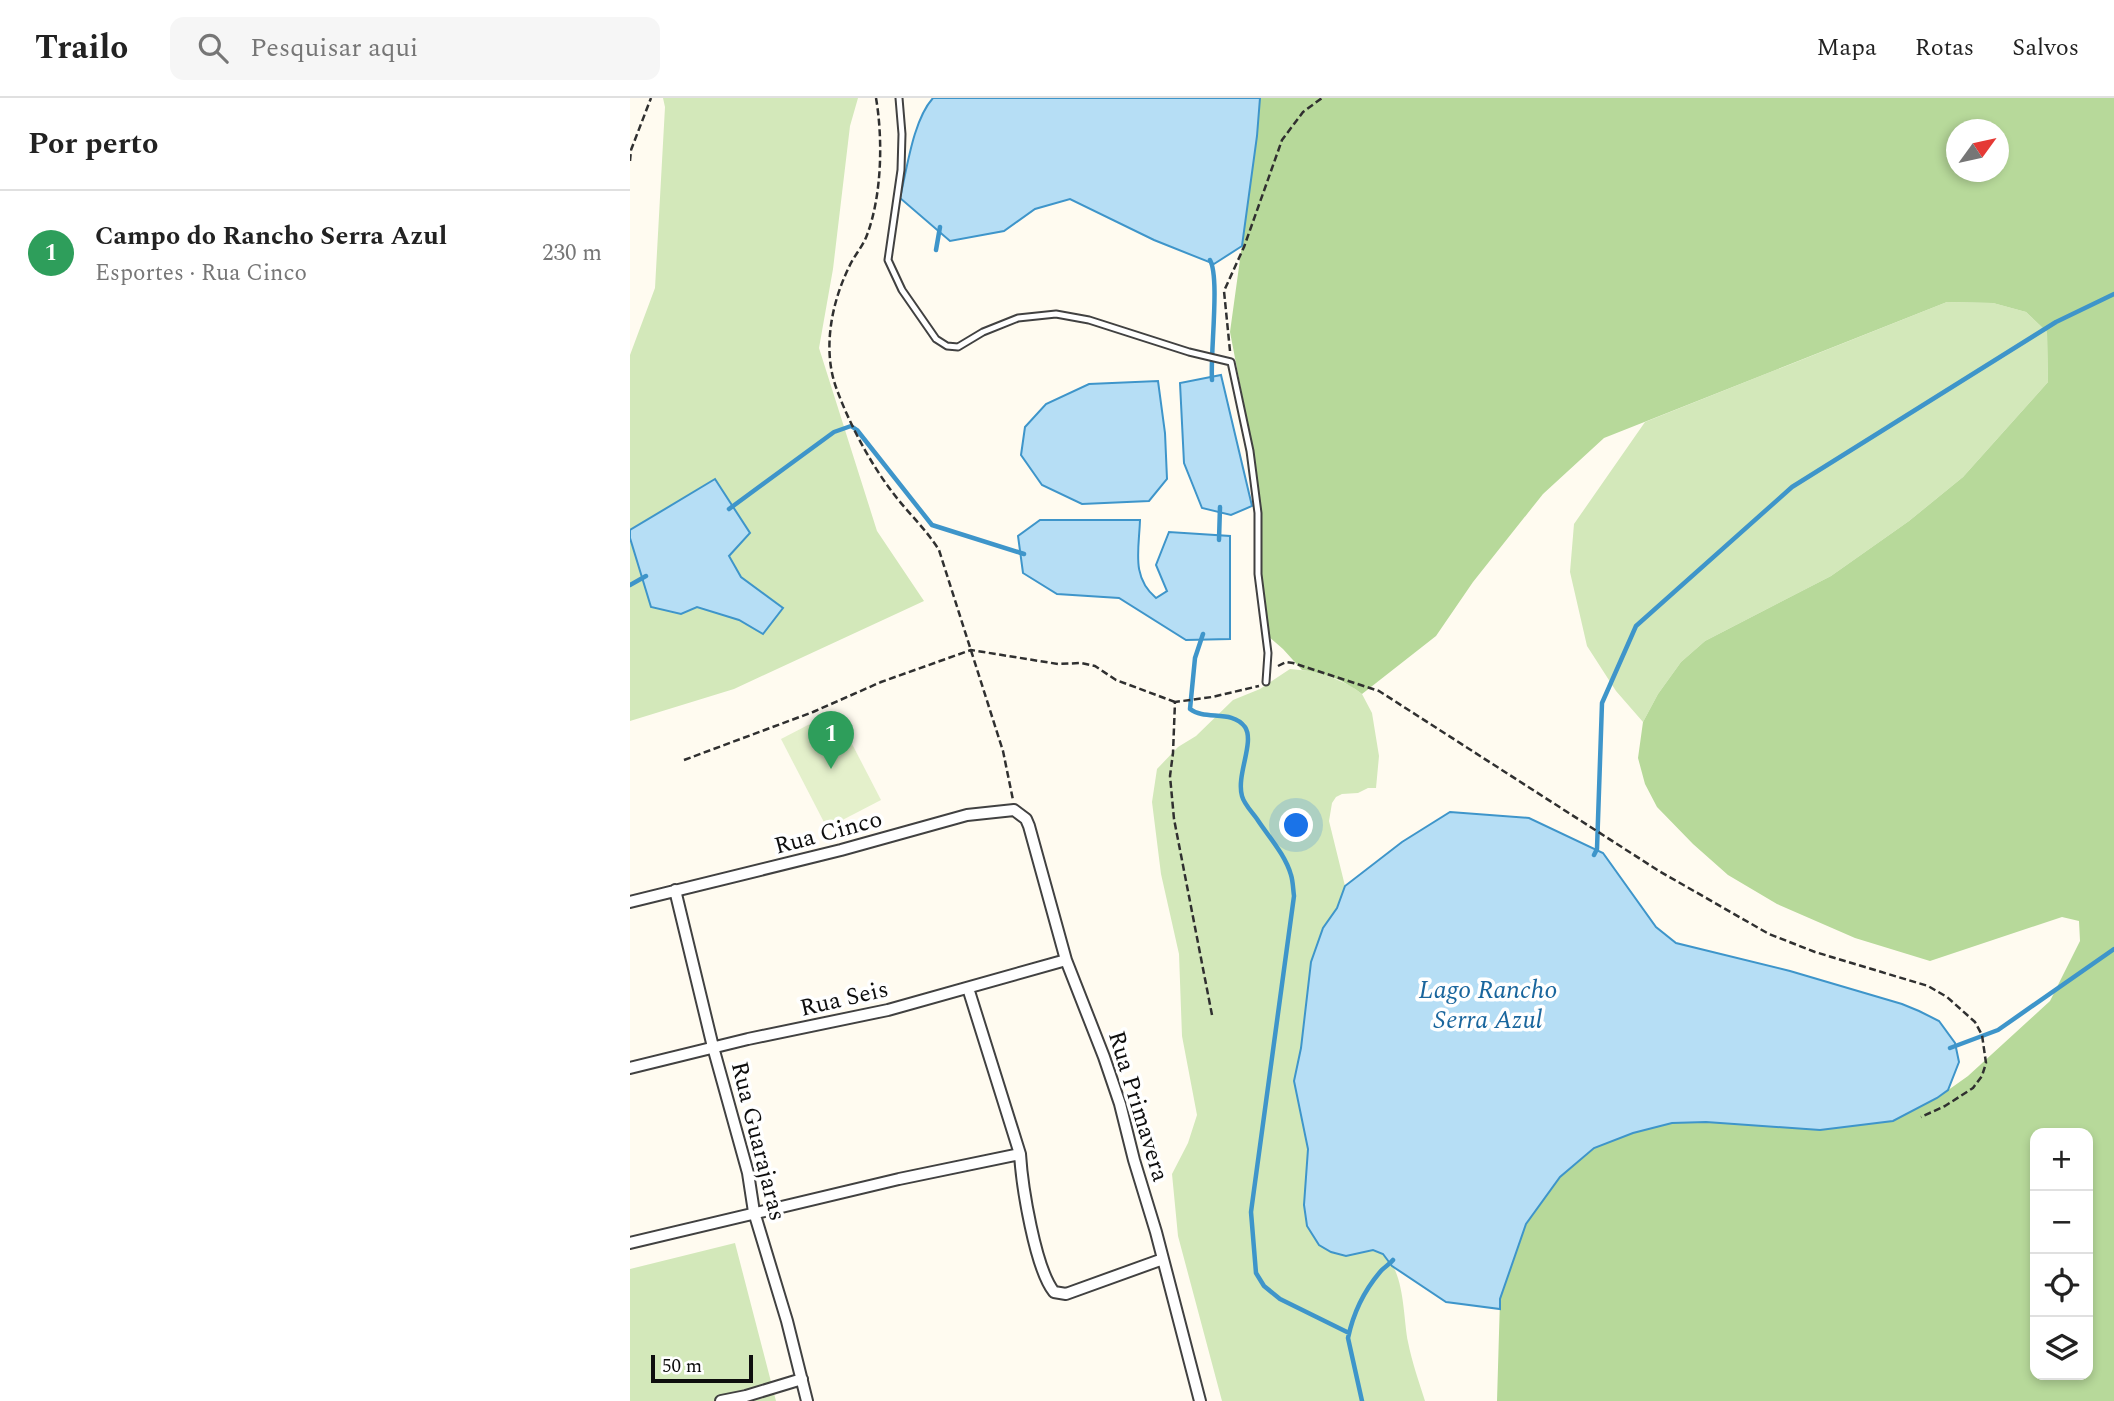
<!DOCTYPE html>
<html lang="pt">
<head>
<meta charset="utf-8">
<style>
  body { margin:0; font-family:Spectral,serif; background:#f6f6f6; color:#222 }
  .controls { position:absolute; right:21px; bottom:21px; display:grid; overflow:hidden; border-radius:14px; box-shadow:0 4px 10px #0003 }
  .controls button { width:63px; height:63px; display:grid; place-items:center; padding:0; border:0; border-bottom:2px solid #e0e0e0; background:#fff; color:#222; font:35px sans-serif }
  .compass { position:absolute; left:1316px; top:21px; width:63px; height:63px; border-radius:50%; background:#fff; box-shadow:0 4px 10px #0003; rotate:57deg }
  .scale { position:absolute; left:21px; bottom:18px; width:102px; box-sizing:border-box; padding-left:7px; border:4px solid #0e0e0e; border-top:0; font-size:19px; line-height:24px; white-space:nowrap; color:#0e0e0e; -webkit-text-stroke:5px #fff; paint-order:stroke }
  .you { position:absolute; left:667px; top:728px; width:24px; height:24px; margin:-18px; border:5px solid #fff; border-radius:50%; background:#1a73e8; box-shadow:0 0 0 10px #1a73e833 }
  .badge { display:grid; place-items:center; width:46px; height:46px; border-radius:50%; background:#2563eb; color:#fff; font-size:23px; font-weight:700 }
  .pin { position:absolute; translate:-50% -58px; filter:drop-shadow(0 2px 4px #0008) }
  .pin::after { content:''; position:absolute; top:37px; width:24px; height:21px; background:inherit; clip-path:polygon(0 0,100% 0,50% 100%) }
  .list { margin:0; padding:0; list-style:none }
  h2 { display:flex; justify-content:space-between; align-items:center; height:91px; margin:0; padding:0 28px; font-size:30px }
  h2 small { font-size:23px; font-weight:400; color:#767676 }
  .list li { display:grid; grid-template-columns:46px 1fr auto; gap:21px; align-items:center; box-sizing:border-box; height:126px; padding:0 28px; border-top:2px solid #e0e0e0 }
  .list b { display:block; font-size:26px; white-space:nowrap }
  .list p { margin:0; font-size:23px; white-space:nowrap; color:#767676 }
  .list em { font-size:23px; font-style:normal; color:#767676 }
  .icon { flex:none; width:38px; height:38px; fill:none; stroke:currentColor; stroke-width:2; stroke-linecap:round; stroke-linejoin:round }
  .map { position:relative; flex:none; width:1484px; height:1303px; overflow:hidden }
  header { display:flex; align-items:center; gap:42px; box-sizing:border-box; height:98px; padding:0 35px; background:#fff; border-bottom:2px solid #e0e0e0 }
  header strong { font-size:33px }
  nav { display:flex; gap:38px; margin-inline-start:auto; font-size:24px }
  .search { width:490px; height:63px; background:#f6f6f6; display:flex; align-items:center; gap:18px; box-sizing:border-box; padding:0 24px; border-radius:14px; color:#767676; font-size:26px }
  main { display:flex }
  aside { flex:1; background:#fff }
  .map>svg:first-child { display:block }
  .green { fill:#d3e8ba }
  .forest { fill:#b7d99a; fill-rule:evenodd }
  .pitch { fill:#e4f0cb }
  .water { fill:#b6def5; stroke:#3e95ca; stroke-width:2 }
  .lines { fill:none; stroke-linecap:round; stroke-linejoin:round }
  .stream { stroke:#3e95ca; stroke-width:4.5 }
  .lane-casing { stroke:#414141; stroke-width:9 }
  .street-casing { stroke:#414141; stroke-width:14 }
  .path { stroke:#303030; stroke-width:2.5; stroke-dasharray:7 3.5; stroke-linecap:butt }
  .lane { stroke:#fff; stroke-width:5 }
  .street { stroke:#fff; stroke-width:10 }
  .labels { text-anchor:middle; stroke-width:7; stroke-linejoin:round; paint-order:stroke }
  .street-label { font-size:24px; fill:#0e0e0e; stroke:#fff }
  .water-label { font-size:26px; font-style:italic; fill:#1a669d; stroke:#fff }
</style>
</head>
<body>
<header>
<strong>Trailo</strong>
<div class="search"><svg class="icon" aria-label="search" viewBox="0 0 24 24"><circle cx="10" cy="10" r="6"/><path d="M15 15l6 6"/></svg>Pesquisar aqui</div>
<nav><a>Mapa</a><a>Rotas</a><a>Salvos</a></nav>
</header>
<main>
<aside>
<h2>Por perto<small></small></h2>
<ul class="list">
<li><span class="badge" style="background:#2e9e5b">1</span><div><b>Campo do Rancho Serra Azul</b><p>Esportes · Rua Cinco</p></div><em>230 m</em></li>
</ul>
</aside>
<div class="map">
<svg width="1484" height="1303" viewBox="0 0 1484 1303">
  <rect width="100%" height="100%" fill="#fffbf0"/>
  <path class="green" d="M33,0h195l-8,28 -17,143 -14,79 58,183 47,70 -190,88 -104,32v-366l25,-67 10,-181z
    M1317,204l46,1 33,9 21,20 1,50 -85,95 -54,44 -78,55 -126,65 -24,21 -23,32 -15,28 -27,-31 -29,-45 -17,-74 4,-48 71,-102z
    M660,571l30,3 31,14 11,8 10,19 7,43 -3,32h-8l-10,5 -16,1 -6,3 -4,6 -3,18 16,65 -8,22 -14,20 -12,34 -10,86 -7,33 14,68 -4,56 42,51c10,-2 27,-9 37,-2 22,16 20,64 25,88 4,20 11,40 17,59h-203l-44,-165 -6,-62 16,-31 9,-28 -15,-79 -3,-82 -18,-80 -9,-72 5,-33 21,-22 18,-11 37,-36 27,-11z
    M105,1145l41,158h-146v-132z"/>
  <path class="forest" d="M630,0h854v1303h-617l3,-102 26,-75 34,-47 34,-29 39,-15 39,-10 34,-1 114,8 117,-32 31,-22 82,-75 30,-60 -1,-20 -17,-4 -132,44 -75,-23 -78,-34 -49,-29 -35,-31 -36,-37 -12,-23 -7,-26 5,-36 15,-28 23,-32 24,-21 126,-65 78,-55 54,-44 85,-95 -1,-50 -21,-20 -33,-9 -46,-1 -343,136 -61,56 -70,88 -37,54 -74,58c-18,-14 -38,-22 -60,-24l-19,-21 -16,-14 -11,-122 -2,-56 -24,-125 27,-196zM1326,32h42v42h-42zM1405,1035h53v242h-53z"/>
  <path class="pitch" d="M205,613l46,89 -54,28 -46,-89z"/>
  <path class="water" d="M303,0h327l-3,38 -15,110 -28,18 -60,-24 -84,-41 -35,10 -31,22 -54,10 -50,-43c7,-29 13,-78 33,-100z
    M591,277l31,131 -21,9 -29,-7 -18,-45 -4,-80z
    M528,283l7,52 2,46 -18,22 -67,3 -40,-19 -21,-30 4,-28 21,-23 43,-20z
    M85,381l35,54 -21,23 12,21 42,31 -20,26 -24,-14 -42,-13 -16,7 -30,-7 -21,-69v-8z
    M410,422h100c-1,30 -9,57 16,78l11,-7 -11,-26 13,-33 61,4v103l-44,1 -67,-42 -62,-4 -34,-21 -5,-37z
    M820,714l79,6 74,35 53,74 20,16 114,28 112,33 17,7 20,10 16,22 4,19 -11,28 -11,8 -44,23 -73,9 -114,-8 -34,1 -39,10 -39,15 -34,29 -34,47 -26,75v10l-54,-7 -54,-36 -9,-12 -10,-4 -27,6 -15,-4 -12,-7 -12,-19 -3,-21 4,-56 -14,-68 7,-33 10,-86 12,-34 14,-20 8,-22 57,-44z"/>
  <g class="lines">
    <path class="stream" d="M306,152l4,-23
      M580,162c10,18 0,93 2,120
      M99,411l105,-77 17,-6 6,4 75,95 92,29
      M589,442l1,-33
      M0,487l16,-9
      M573,536l-8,24 -5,51c15,12 42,0 55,18 10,15 -9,48 -3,69 2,8 10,16 15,23 11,17 28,35 34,56 2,6 2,14 3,21l-43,316 5,61 8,13 16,13 69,34
      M964,757l3,-6 5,-146 34,-77 156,-139 264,-165 58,-28
      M1320,950l48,-18 116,-81
      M732,1303l-14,-63c5,-24 16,-47 32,-66 4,-5 9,-7 13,-12"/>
    <g class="lane-casing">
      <path id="lane" d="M269,0l3,36 -1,36 -13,90 14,30 34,49 11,7 11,1 25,-15 35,-14 38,-4 33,6 100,32 42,10 19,89 8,62v61l10,79 -2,29"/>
    </g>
    <g class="street-casing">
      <path id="street" d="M45,792l38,157 35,126 6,39 33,109 20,80
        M0,804l211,-52 126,-35 47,-5 12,9 3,7 37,134 38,97 16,47 14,56 22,72 44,169
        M338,890l52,166c2,32 15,114 34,138l12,2 97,-35
        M0,970l118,-29 140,-29 178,-50
        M0,1145l269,-64 121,-25
        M91,1303l25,-5 56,-17"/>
    </g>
    <path class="path" d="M246,0c7,41 6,97 -9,137 -4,11 -13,21 -18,32 -18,37 -27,84 -12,123 13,35 33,73 56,103 15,20 33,36 46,57l64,201 10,49
      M0,63l1,-11 20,-52
      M600,253l-6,-60 20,-44 38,-107 21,-28 19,-14
      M648,568l8,-4 7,1 86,28 280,180 110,63 46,18 113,34 19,11 28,25 7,13 4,28 -4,13 -9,12 -28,18 -24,11
      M54,662l129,-48 68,-30 90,-32 87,14 23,-1 14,3 21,14 59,22
      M582,917l-38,-196 -4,-43 3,-23 2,-51 37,-5 47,-11"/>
    <use href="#lane" class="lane"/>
    <use href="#street" class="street"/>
  </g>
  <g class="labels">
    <g class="street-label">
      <text transform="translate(198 734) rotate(-15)" y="8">Rua Cinco</text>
      <text transform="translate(214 900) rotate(-13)" y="8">Rua Seis</text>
      <text transform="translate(509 1008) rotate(73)" y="8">Rua Primavera</text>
      <text transform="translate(129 1043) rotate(76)" y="8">Rua Guarajaras</text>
    </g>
    <g class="water-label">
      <text x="858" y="900">Lago Rancho<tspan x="858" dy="30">Serra Azul</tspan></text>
    </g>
  </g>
</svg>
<div class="controls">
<button>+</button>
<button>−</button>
<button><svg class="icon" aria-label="locate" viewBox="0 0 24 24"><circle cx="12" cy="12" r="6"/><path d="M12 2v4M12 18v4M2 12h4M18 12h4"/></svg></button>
<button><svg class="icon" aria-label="layers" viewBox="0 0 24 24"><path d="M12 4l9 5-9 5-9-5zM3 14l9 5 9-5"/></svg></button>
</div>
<svg class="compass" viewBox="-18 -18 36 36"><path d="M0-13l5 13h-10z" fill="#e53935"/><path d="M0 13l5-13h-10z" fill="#767676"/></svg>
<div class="scale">50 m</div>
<div class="you"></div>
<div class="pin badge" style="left:201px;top:671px;background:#2e9e5b">1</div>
</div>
</main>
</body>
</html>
